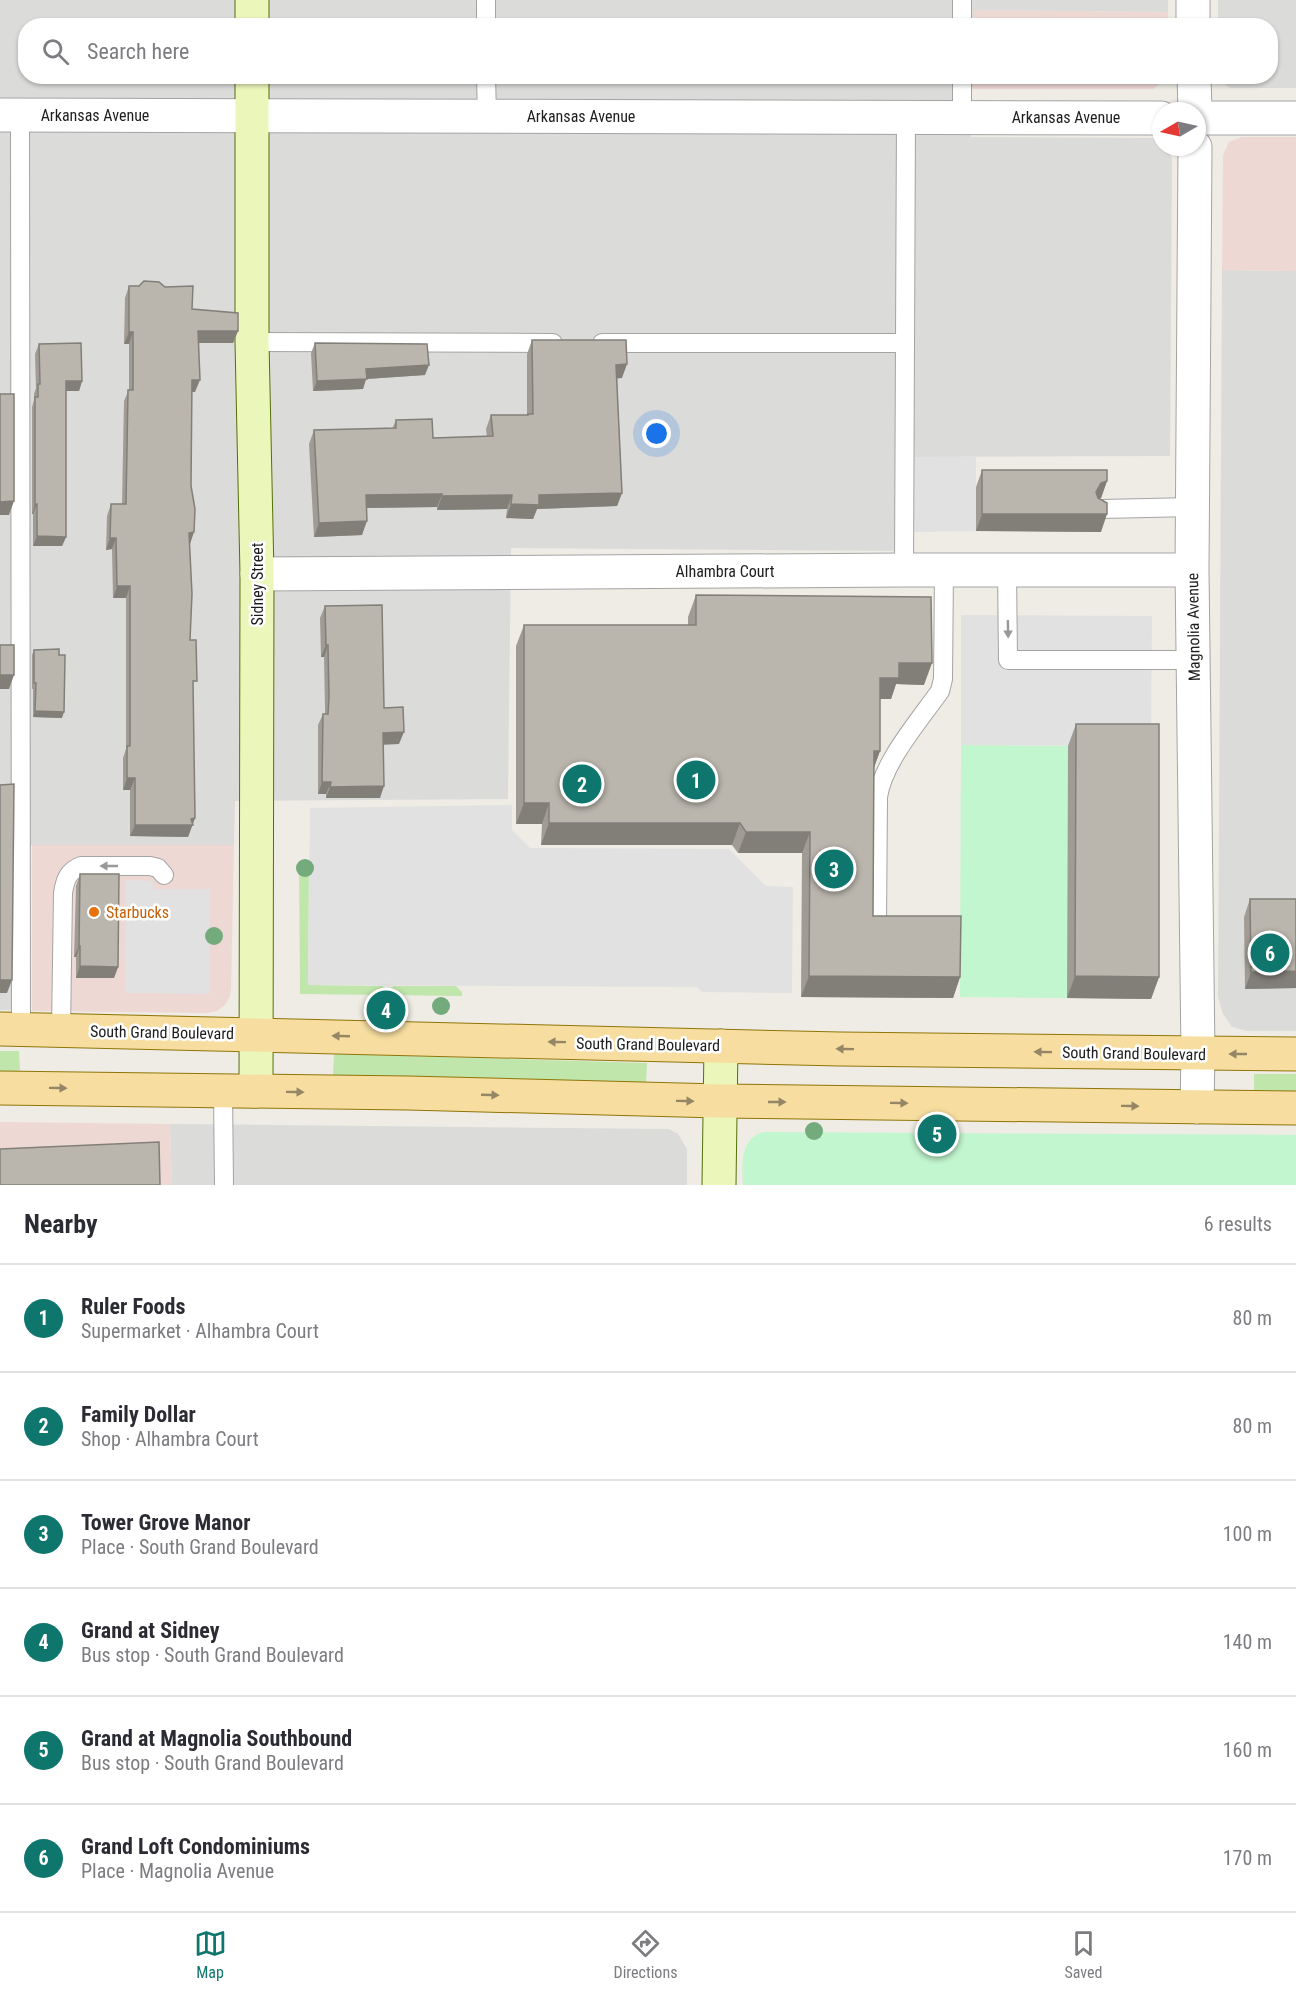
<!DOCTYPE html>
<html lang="en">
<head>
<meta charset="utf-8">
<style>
  body { margin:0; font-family:"Roboto Condensed",sans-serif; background:#f2f2f3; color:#2b2b33 }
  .compass { position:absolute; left:1152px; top:102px; width:54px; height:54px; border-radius:50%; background:#fff; box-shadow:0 2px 4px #0004; rotate:261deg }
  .you { position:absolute; left:657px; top:434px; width:21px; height:21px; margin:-15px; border:4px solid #fff; border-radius:50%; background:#1a73e8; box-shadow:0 0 0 9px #1a73e833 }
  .badge { display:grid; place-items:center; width:39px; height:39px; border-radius:50%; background:#0f766e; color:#fff; font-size:20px; font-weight:700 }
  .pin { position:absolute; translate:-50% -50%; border:3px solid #fff; box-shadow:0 2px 6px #0006 }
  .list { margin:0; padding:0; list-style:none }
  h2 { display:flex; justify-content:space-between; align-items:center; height:78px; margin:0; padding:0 24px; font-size:26px }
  h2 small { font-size:20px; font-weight:400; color:#7c7c81 }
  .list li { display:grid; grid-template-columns:39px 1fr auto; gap:18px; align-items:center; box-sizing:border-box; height:108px; padding:0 24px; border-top:2px solid #e1e1e2 }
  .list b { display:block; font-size:22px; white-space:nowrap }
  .list p { margin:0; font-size:20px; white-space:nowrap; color:#7c7c81 }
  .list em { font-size:20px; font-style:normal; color:#7c7c81 }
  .icon { flex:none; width:33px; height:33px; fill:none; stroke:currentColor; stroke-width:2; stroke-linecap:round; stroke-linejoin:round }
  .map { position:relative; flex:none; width:1296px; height:1185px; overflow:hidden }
  .search { position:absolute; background:#fff; box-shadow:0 2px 4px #0004; left:18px; right:18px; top:18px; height:66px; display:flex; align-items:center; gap:15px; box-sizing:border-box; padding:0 21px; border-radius:24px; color:#7c7c81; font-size:22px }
  .sheet { height:726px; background:#fff }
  nav { display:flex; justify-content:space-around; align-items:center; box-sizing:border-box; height:84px; border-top:2px solid #e1e1e2; background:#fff; font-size:16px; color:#7c7c81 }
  nav a { display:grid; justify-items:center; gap:3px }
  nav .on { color:#0f766e }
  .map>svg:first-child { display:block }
  .residential { fill:#dbdbda }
  .commercial { fill:#eed8d4 }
  .grass { fill:#c0e6ac }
  .park { fill:#c2f6ce }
  .parking { fill:#e1e1e1 }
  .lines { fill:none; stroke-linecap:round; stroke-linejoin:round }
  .lane-casing { stroke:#a4a4a4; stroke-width:20 }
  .street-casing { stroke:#a4a4a4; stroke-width:35 }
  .secondary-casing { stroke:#566f0a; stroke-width:35 }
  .primary-casing { stroke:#907507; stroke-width:35 }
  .lane { stroke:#fff; stroke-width:18 }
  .street { stroke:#fff; stroke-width:33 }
  .secondary { stroke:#ebf6ba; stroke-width:33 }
  .primary { stroke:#f7dea0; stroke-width:33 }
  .tree { fill:#74ab7c }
  .wall { fill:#a09c95 }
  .shaded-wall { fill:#827f79 }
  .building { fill:#bab5ad; stroke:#827f79; stroke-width:1.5 }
  .oneway { fill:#999 }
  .oneway2 { fill:#958765 }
  .food-dot { fill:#e8710a; stroke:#fff; stroke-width:2 }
  .labels { text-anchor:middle; stroke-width:5; stroke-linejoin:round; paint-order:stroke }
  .street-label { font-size:16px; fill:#1d1d1d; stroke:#fff }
  .food-label { font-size:16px; fill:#c56008; stroke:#fff; text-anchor:start }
</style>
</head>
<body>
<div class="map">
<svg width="1296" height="1185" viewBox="0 0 1296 1185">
  <rect width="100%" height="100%" fill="#eeece4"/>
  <path class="residential" d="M0,0h1168v12l-195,-2v16h-947v50l946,1 -1,60 182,1 8,5v4h5l6,11 -2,298 -259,1 1,94 -401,-3 -3,251 -273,2 -1,44h-223v165h-11z
    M1218,0h78v88h-66l-9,-7 -1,-4 50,-1v-50l-52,-1z
    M1222,270l74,1v760h-49l-15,-4 -9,-13 -5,-17z
    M170,1124l499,5 9,5 9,15v36h-515z"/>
  <path class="commercial" d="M973,10l195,2 -1,13h-194z
    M972,77v-1l193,1 -4,6 -8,6h-181z
    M1242,137h54v134l-74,-1 1,-115 6,-13z
    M32,845h202l-3,144 -1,7 -5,9 -8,6 -11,2 -174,-2z
    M0,1122l170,2 2,61h-172z"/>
  <path class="grass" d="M299,862h10l-1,123 75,1 2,9 -85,-1z
    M394,986h62l6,6v4l-72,-1 1,-7z
    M0,1051h19l1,21h-20z
    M334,1054l313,9 -1,21 -313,-9z
    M1254,1074h42v19h-42z"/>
  <path class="park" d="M961,745l107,1 -1,252 -107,-1z
    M764,1132l532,3v50h-553c-1,-20 -3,-47 21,-53z"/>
  <path class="parking" d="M911,457h65v74l-64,1z
    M961,615l191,1 -1,130 -190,-1z
    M512,805v25l18,18 199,1 37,37 27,1 -1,106 -90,-1 -5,-5 -389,-2 2,-177z
    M126,880l27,1 1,8h56l-1,105 -84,-1z"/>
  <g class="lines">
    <g class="lane-casing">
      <path id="lane" d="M486,0v26
        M962,0v26
        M486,76l1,40
        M20,115l1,914
        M962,117v-41
        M252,342l301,1
        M602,343h303
        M1101,509l92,-2
        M904,570l2,-453
        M1007,570l1,90h186
        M877,922l1,-125c5,-35 41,-76 62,-106l3,-12 1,-110
        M61,1030l2,-137c2,-13 5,-22 18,-27h69l8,2 6,7
        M223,1091l1,94"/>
    </g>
    <g class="street-casing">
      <path id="street" d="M1193,0v26
        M1194,76l1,35
        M0,115l1161,3
        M1197,118h99
        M1195,147l-3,423 6,484 -1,53
        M257,574l647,-4h288"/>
    </g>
    <g class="secondary-casing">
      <path id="secondary" d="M252,0v26
        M252,76v266l5,232 -1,517
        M719,1185l2,-139"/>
    </g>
    <g class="primary-casing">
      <path id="primary" d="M0,1029l840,20 456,5
        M0,1088l408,5 311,8 577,7"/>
    </g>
    <use href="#lane" class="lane"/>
    <use href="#street" class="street"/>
    <use href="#secondary" class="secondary"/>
    <use href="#primary" class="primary"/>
  </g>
  <g class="tree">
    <circle cx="305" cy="868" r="9"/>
    <circle cx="214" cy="936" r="9"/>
    <circle cx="441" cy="1006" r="9"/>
    <circle cx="814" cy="1131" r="9"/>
  </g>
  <path class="wall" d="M129,286l63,23 46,22 -5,12h-34l-4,49h-3l-2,152h-1l1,96 3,50 2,128 -7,19 -58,-1v-46h-7v-32l3,-9v-151h-13l-1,-49 -6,1 1,-34 4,-12h11l2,-103 5,-11v-46h-5l1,-46z
    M532,340l90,38h-5l5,115 -5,13 -80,3 -4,10 -27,-1 1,-9 -70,1v-3l-71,1 -4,27 -48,2 -5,-93 5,-14 78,-1 4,-9 37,18 54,-1 -1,-8 5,-14h36v-61z
    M315,343l110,32 -59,4 -3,10 -50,2 -2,-38z
    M39,344l43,37 -3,10h-13v146l-4,9h-29v-32h-1v-107l2,-7v-6l2,-6 -1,-34z
    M982,470l125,11 -6,17h-2l2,34 -125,-1v-44z
    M696,595l228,90 -28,-1 -5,15h-11v52l-6,16 -1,149 87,61 -7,21 -152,-1 1,-144h-64l-6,-8h-191l1,-21h-26v-178l8,-21h164v-8z
    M325,606l59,102 15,36h-15l-4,54h-54v-4h-8v-69l5,-11h2v-5l-1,-52h-3l-1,-39z
    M34,650l28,68 -29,-1v-28h-1v-34z
    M1076,724l83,253 -8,22 -84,-1 1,-252z
    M80,874l38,93 -4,11h-38v-21h-2l2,-71z
    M1250,899h46v89l-51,1 -1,-72z"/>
  <path class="shaded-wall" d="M198,331h40l-5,12h-39z
    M129,332h4l-4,12h-5z
    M627,364l-5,14 -11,1 5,-14z
    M429,365l-4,10 -59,4 -3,10 -50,2 4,-10 49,-12z
    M192,380h8l-5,12h-7z
    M66,381h16l-3,10h-16z
    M1107,481l-6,17 -6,2 1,-8 5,-9z
    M622,493l-5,13 -80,3 -4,10 -27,-1 5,-14 28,-9z
    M442,494l-5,13 -76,1 5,-13z
    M512,495l-5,14 -70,1 5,-14z
    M14,501l-5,14h-9v-13z
    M37,504l-4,10h-1l3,-9z
    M982,514h125l-6,18 -125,-1z
    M367,521l-5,14 -48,2 5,-14z
    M194,532l-4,12h-6l5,-11z
    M37,536l29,1 -4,9h-29z
    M110,538h6l-4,11 -6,1z
    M117,586h13l-4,12h-13z
    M326,645h2l-4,12h-3z
    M899,663h33l-8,22 -28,-1 -5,15h-19l8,-21z
    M0,675h14l-5,14h-9z
    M35,711l29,1 -2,6 -29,-1z
    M404,732l-5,12 -20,1 4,-12z
    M874,751h6l-8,22z
    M127,778h8l-5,12h-7z
    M322,782h9l-5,12h-8z
    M384,786l-4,12h-54l4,-11z
    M524,803h25l-7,21h-26z
    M195,818l-7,19 -58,-1 5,-11z
    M549,823h191l-8,22h-191z
    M746,832h64l-8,21h-64z
    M79,946h1l-4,11h-2z
    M80,966l38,1 -4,11h-38z
    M1296,971v17l-51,1 6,-17z
    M809,976l151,1 -7,21 -152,-1z
    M1075,976l84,1 -8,22 -84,-1z
    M0,980h12l-5,13h-7z"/>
  <path class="building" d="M144,281l15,1 6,5 28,-1 -1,23 46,4v18h-40l2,49h-8l-1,106 4,23 -1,23 -5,1 3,61 -2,46h6l1,41h-4l2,137 -4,1 2,6h-58v-47h-8v-32h3v-160h-13l-1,-48h-6l1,-34h15l2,-114h5v-58h-4v-46h10z
    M532,340h94l1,24 -11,1 6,128 -83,2v10l-28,-1 1,-9 -70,1v-2l-76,1 1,26 -48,2 -5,-93 82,-2v-8l36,-1 1,19 60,-2 -2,-21h37v-1h5z
    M81,343l1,38h-16v156l-29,-1v-32l-2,1v-108h3v-13h2l-1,-40z
    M315,343l112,1 2,21 -63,4 1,10 -50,2z
    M0,394h14v107l-14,1z
    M982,470h125v11l-6,2 -5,9 2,6 9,5v11h-125z
    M696,595l235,2 1,66h-33v15h-19v73h-6l-1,165h88l-1,61 -151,-1 1,-144h-64l-6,-9h-191v-20h-25v-178h172z
    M382,605l2,103 19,-1 1,25 -21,1 1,53 -54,1 1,-5h-9l1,-68h5l1,-17 -1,-52h-2l-1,-39z
    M0,645h14v30h-14z
    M59,649v6h6l-1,57 -29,-1 1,-28h-2v-33z
    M1076,724h83v253l-84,-1z
    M14,784l-2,196h-12v-195z
    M80,874h39l-1,93 -38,-1v-20h-1z
    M1250,899h46v72l-45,1z
    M159,1142l1,43h-160v-36z"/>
  <defs><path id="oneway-solid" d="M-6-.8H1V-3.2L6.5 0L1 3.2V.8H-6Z" transform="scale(1.5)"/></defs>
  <g class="oneway">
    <use href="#oneway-solid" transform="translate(1008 629) rotate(89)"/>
    <use href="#oneway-solid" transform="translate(109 866) rotate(180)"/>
  </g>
  <g class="oneway2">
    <use href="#oneway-solid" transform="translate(341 1036) rotate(-178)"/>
    <use href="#oneway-solid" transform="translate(557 1042) rotate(-179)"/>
    <use href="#oneway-solid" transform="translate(845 1049) rotate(-179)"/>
    <use href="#oneway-solid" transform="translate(1043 1052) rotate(-179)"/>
    <use href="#oneway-solid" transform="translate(1238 1054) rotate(180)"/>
    <use href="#oneway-solid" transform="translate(58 1088) rotate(1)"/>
    <use href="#oneway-solid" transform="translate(295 1092) rotate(1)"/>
    <use href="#oneway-solid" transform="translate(490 1095) rotate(2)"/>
    <use href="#oneway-solid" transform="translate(685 1101) rotate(1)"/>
    <use href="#oneway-solid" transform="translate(777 1102)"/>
    <use href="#oneway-solid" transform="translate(899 1103) rotate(1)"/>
    <use href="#oneway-solid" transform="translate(1130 1106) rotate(1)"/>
  </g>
  <circle class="food-dot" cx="94" cy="912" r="6"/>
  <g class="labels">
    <g class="street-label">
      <text x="95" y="121">Arkansas Avenue</text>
      <text x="581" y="122">Arkansas Avenue</text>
      <text x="1066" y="123">Arkansas Avenue</text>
      <text x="725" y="577">Alhambra Court</text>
      <text transform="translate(257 584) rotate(-90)" y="6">Sidney Street</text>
      <text transform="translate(1193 627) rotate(-91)" y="6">Magnolia Avenue</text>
      <text transform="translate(162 1032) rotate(1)" y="6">South Grand Boulevard</text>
      <text transform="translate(648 1044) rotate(1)" y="6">South Grand Boulevard</text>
      <text transform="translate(1134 1053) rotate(1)" y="6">South Grand Boulevard</text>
    </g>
    <g class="food-label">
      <text x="106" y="918">Starbucks</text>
    </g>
  </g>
</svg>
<svg class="compass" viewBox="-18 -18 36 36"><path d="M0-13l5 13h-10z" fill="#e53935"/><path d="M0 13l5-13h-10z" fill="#7c7c81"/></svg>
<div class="you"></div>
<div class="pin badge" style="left:696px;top:780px">1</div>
<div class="pin badge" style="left:582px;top:784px">2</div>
<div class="pin badge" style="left:834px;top:869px">3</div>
<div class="pin badge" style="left:386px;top:1010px">4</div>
<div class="pin badge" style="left:937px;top:1134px">5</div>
<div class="pin badge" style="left:1270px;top:953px">6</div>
<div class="search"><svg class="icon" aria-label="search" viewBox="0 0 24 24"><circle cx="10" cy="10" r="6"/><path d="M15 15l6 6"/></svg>Search here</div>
</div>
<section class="sheet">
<h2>Nearby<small>6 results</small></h2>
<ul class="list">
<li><span class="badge">1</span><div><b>Ruler Foods</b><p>Supermarket · Alhambra Court</p></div><em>80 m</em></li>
<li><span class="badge">2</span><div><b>Family Dollar</b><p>Shop · Alhambra Court</p></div><em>80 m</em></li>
<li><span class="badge">3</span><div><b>Tower Grove Manor</b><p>Place · South Grand Boulevard</p></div><em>100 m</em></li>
<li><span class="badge">4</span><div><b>Grand at Sidney</b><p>Bus stop · South Grand Boulevard</p></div><em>140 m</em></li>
<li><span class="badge">5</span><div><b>Grand at Magnolia Southbound</b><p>Bus stop · South Grand Boulevard</p></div><em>160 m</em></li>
<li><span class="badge">6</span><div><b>Grand Loft Condominiums</b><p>Place · Magnolia Avenue</p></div><em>170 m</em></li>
</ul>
</section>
<nav>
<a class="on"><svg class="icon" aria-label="map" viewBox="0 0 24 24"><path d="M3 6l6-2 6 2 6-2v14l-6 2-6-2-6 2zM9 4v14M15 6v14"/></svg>Map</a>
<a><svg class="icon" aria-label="directions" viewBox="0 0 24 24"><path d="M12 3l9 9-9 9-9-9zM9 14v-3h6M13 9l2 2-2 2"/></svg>Directions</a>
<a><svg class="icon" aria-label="saved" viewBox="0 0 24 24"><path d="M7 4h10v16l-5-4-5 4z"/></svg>Saved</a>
</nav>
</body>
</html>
